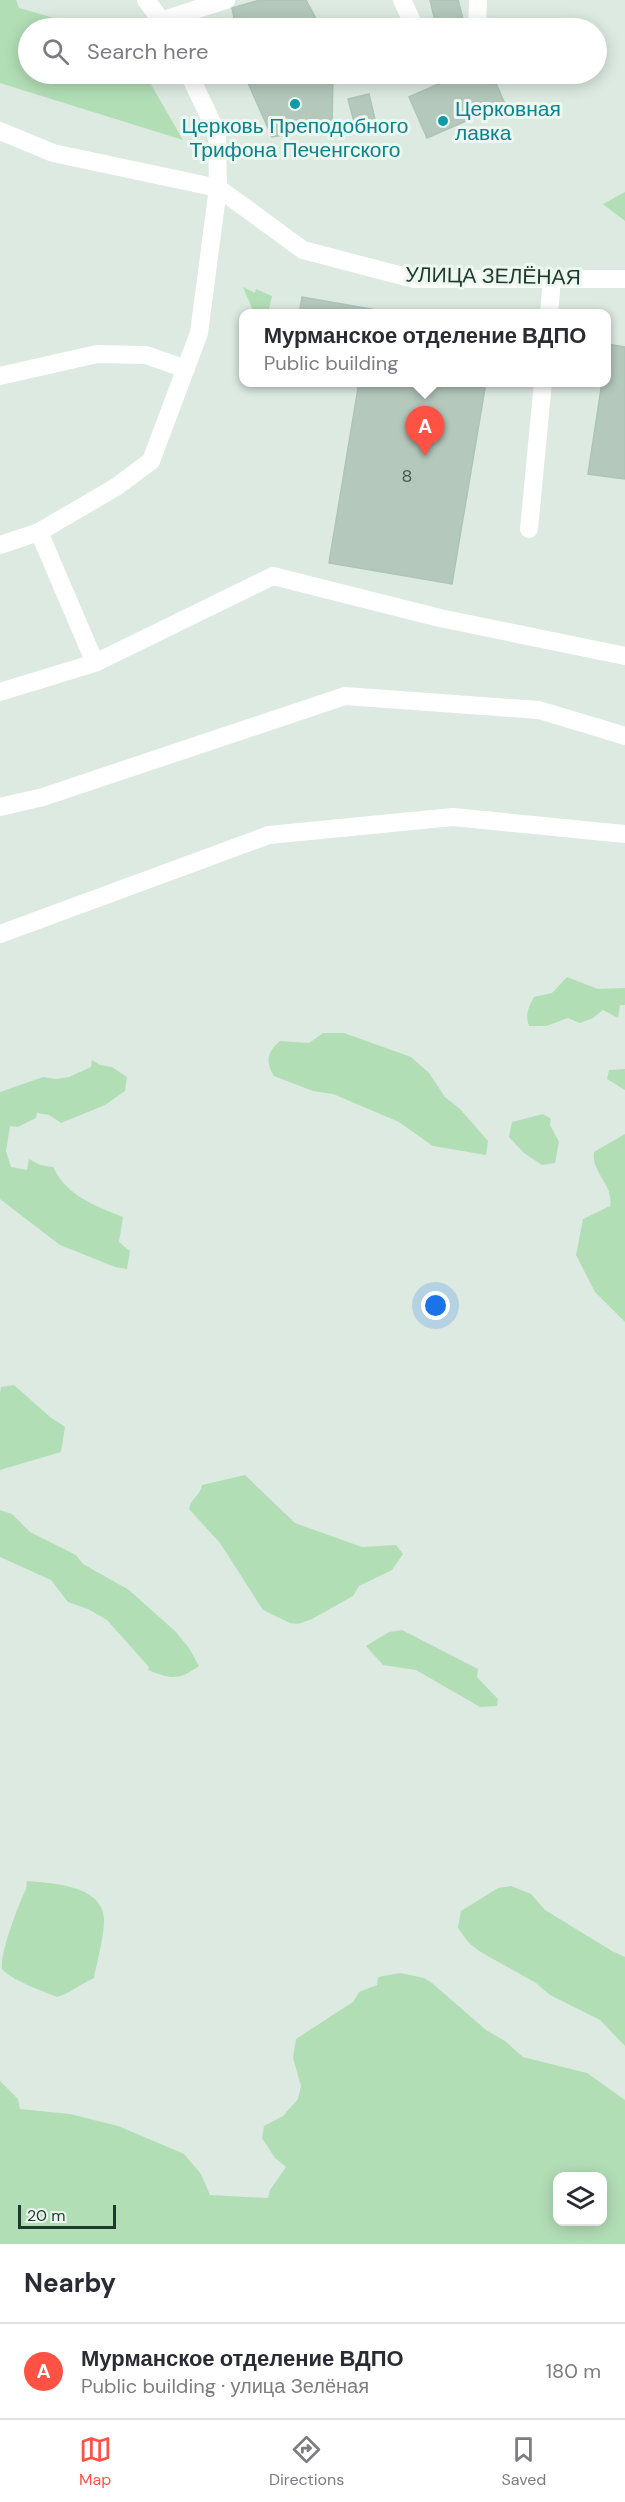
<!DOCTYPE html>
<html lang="en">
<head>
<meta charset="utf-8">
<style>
  body { margin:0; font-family:"DM Sans",sans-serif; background:#f2f2f3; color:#2b2b33 }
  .controls { position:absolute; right:18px; bottom:18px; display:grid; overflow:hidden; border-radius:12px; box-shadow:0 3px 15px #0003 }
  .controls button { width:54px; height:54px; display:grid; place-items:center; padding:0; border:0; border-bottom:2px solid #e1e1e2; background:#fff; color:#2b2b33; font:30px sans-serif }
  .scale { position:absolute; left:18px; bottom:15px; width:98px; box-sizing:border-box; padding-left:6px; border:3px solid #1d3a2d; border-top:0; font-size:16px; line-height:21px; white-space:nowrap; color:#1d3a2d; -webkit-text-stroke:4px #ecf7f0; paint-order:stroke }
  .you { position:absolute; left:436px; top:1306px; width:21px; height:21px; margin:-15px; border:4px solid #fff; border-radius:50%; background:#1a73e8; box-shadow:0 0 0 9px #1a73e833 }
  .badge { display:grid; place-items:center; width:39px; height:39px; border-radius:50%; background:#ff5245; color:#fff; font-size:20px; font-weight:700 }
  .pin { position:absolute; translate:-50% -50px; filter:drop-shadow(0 2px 3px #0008) }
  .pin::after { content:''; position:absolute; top:32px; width:21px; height:18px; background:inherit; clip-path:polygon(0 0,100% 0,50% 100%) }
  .popup { position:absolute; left:239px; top:309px; width:372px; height:78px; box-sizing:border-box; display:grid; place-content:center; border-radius:12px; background:#fff; filter:drop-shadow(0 2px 4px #0005); font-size:20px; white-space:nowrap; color:#7c7c81 }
  .popup b { font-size:22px; color:#2b2b33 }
  .popup::after { content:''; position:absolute; left:50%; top:100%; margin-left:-12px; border:12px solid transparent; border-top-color:#fff }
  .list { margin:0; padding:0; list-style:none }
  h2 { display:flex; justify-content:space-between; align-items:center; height:78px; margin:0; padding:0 24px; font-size:26px }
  h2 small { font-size:20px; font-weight:400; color:#7c7c81 }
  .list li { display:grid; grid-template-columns:39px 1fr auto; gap:18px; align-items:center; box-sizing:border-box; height:96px; padding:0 24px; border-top:2px solid #e1e1e2 }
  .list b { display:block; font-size:22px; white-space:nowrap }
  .list p { margin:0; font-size:20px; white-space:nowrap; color:#7c7c81 }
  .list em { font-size:20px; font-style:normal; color:#7c7c81 }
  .icon { flex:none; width:33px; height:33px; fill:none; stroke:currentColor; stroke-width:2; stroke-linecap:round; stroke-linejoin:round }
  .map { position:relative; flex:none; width:625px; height:2244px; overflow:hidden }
  .search { position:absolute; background:#fff; box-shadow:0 3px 15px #0003; left:18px; right:18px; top:18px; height:66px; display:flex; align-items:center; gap:15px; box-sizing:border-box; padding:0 21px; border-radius:33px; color:#7c7c81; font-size:22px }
  .sheet { height:174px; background:#fff }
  nav { display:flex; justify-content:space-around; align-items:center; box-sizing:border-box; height:84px; border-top:2px solid #e1e1e2; background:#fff; font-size:16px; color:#7c7c81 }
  nav a { display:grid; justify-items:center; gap:3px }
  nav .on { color:#ff5245 }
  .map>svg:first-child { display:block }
  .green { fill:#b2deb6; fill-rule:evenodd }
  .building { fill:#b4c8bc; stroke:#aec4b7; stroke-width:1.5 }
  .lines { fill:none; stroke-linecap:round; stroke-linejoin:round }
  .minor { stroke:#fff; stroke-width:18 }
  .culture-dot { fill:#0f9aa8; stroke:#ecf7f0; stroke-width:2 }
  .labels { text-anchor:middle; stroke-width:6; stroke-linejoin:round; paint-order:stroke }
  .number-label { font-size:18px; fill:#435e51 }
  .culture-label { font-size:21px; fill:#0d838f; stroke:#ecf7f0; text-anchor:start }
  .street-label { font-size:21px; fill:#1d3a2d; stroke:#ecf7f0 }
</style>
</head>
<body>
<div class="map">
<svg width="625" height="2244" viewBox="0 0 625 2244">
  <rect width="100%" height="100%" fill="#dceae1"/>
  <path class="green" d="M0,0h16l3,8 70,20h-61v46h117l38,66 -183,-57z
    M625,192v29l-22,-17z
    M243,287l12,6 1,-4 16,7 -4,17h-17l1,-5z
    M567,977l31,12 27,-1v17h-5l-2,13 -15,-8 -10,8 -13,5 -12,-5 -22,8h-17c-4,-11 -1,-18 5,-29l18,-4z
    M323,1033h21l67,24 18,16 16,24 15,12 28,32 -2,14 -53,-9 -34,-24 -66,-28 -20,-3 -39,-15c-9,-14 -7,-24 6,-35l29,2z
    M92,1060l8,5 12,2 15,10 -2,14 -20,14 -44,18 -12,-8 -12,-2 -1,5 -18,9 -8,-1 -4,25 5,16 16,3 2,-11 11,6 13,2c15,30 41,38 70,50l-4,25 11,9 -3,18 -12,-2 -55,-22 -60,-46v-107l43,-15 13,2 13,-2 22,-10z
    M625,1069v21l-18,-11 2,-9z
    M543,1114l8,5 -1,6 9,17 -4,21 -13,2 -18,-12 -15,-16 3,-15z
    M625,1134v188l-30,-30 -19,-37 7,-36 27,-13c4,-22 -19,-33 -16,-54z
    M14,1385l36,32 15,10 -4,25 -61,18v-76l1,-7z
    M245,1475l50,48 67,24 34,-2 7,9 -11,16 -33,16 -6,10 -41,23 -14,5 -8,-1 -27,-13 -43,-67 -31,-34c2,-11 11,-13 13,-24z
    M0,1510l12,4 18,18 46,23 7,9 46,26 47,42 13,16 10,18c-21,15 -28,13 -51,4l1,-3 -42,-47 -19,-11 -20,-7 -17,-22 -51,-23z
    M402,1630l76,39 -1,8 21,22 -1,7 -17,1 -64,-37 -33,-5 -17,-19 23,-14z
    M27,1881c24,2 75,4 77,37 1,15 -7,44 -10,60 -14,6 -23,15 -37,19 -14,-6 -46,-17 -55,-28 -2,-17 16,-63 24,-80z
    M511,1886l20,8 14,16 67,41 13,6v89l-25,-26 -50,-25 -14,-12 -57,-32 -11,-9 -10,-14 3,-17 37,-23z
    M400,1973l24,5 8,5 54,47 19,11 18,16 64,16 38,27v144h-625v-163l18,18 2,10 50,5 48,12 50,21 16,7 17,20 9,21 58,3 2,-8 16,-23 -11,-9 -13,-20 2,-12 19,-10 15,-17 3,-13 -8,-28 3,-19 57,-37 6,-10 18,-7 1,-8zM558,2176h44v46h-44z"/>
  <path class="building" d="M260,0h46l15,28h-85l-4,-20z
    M430,0h28l5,19 -27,6z
    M244,74h89l-1,53 -60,10z
    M461,74h31l13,30 -78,34 -18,-41z
    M369,94l8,34 -20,5 -9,-34z
    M302,297l97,17h-100z
    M608,344l17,3v132l-37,-5 14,-92h4z
    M359,382h92l34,6 -33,196 -123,-21z"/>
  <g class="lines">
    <path class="minor" d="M146,0l21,28
      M402,0l13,28
      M163,20l63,-20
      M477,28l1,-28
      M189,74l28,59 1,55 85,62 111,29h211
      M0,131l53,22 165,35 -19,145 -48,128 -35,26 -77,45 -39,13
      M549,314l3,-35
      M0,376l97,-22 49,1 40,14
      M529,529l14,-147
      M39,532l56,131
      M0,692l95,-29 178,-87 167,42 185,38
      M0,807l43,-10 302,-101 194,14 86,26
      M0,934l269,-99 184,-18 172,17"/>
  </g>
  <g class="culture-dot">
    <circle cx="295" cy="104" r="6"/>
    <circle cx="443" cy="121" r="6"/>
  </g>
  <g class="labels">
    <g class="number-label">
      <text x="407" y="482">8</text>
    </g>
    <g class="culture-label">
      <text x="455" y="116">Церковная<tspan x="455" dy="24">лавка</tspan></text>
      <text x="295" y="133" text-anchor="middle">Церковь Преподобного<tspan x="295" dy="24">Трифона Печенгского</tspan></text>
    </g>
    <g class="street-label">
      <text transform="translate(493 276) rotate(1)" y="7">УЛИЦА ЗЕЛЁНАЯ</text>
    </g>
  </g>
</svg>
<div class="controls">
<button><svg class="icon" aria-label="layers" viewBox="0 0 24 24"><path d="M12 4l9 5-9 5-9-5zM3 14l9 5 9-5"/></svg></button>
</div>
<div class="scale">20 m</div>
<div class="you"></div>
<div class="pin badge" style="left:425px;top:456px">A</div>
<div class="popup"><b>Мурманское отделение ВДПО</b>Public building</div>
<div class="search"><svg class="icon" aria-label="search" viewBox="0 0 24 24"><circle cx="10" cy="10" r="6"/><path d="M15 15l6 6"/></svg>Search here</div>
</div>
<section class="sheet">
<h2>Nearby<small></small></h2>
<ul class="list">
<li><span class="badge">A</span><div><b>Мурманское отделение ВДПО</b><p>Public building · улица Зелёная</p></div><em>180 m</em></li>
</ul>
</section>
<nav>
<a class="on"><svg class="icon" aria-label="map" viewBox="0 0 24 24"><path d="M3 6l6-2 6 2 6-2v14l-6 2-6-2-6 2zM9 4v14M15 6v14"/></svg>Map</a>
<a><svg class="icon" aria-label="directions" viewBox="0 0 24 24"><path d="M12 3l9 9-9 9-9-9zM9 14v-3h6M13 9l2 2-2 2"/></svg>Directions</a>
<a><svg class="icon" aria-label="saved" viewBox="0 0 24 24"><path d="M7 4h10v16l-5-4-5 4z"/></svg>Saved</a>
</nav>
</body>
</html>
